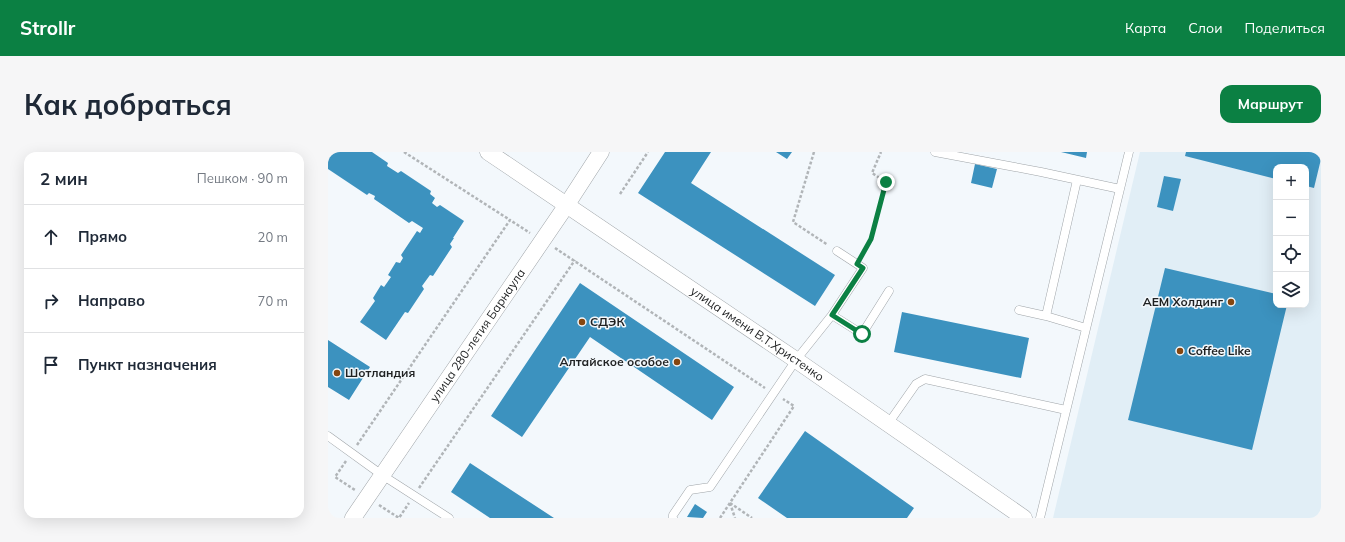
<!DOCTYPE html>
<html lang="ru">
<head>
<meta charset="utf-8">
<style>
  body { margin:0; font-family:Mulish,sans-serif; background:#f6f6f7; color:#1f2937 }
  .controls { position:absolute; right:12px; top:12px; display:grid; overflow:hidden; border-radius:8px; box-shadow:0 4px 16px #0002 }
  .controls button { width:36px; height:36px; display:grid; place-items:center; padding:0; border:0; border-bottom:1px solid #e0e1e3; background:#fff; color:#1f2937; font:20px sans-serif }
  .stop { position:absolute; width:12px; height:12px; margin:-9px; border:3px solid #0b8043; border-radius:50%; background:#fff }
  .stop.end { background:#0b8043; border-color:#fff; box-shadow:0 1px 4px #0008 }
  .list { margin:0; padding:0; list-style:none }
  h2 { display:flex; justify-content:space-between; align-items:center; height:52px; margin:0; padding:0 16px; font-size:17px }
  h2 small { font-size:13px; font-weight:400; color:#747a83 }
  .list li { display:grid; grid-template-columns:26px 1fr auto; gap:12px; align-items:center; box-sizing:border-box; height:64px; padding:0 16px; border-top:1px solid #e0e1e3 }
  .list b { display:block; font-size:15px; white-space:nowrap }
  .list em { font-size:13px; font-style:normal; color:#747a83 }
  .icon { flex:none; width:22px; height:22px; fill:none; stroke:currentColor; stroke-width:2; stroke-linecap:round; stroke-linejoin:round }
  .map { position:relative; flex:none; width:993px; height:366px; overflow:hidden; border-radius:12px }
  header { display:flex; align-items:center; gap:24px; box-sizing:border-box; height:56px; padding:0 20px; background:#0b8043; color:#fff }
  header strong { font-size:19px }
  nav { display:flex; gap:22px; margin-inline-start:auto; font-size:14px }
  .intro { display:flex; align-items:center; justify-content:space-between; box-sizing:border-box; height:96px; padding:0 24px }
  h1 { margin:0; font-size:28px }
  .button { padding:10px 18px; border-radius:12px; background:#0b8043; color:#fff; font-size:14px; font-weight:700 }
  main { display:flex; gap:24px; padding:0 24px }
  aside { flex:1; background:#fff; border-radius:12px; box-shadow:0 4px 16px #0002 }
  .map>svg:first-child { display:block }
  .built { fill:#e1eef6; fill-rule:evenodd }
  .building { fill:#3c92bf }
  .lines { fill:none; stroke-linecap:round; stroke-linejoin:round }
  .lane-casing { stroke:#9fa4a8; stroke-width:9 }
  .street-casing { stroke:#9fa4a8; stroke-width:17 }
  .path { stroke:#b1b5b8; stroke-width:2.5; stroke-dasharray:3 2; stroke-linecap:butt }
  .lane { stroke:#fff; stroke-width:8 }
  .street { stroke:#fff; stroke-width:16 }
  .route { stroke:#0b8043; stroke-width:5 }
  .poi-dot { fill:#86460f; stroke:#f3f8fc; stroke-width:1.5 }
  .labels { text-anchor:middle; stroke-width:3; stroke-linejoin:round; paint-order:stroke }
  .poi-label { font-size:12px; font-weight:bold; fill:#1f2122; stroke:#f3f8fc; text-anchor:start }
  .street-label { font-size:12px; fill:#1f2122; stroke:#f3f8fc }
</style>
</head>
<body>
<header>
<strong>Strollr</strong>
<nav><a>Карта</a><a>Слои</a><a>Поделиться</a></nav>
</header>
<div class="intro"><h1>Как добраться</h1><a class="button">Маршрут</a></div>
<main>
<aside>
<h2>2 мин<small>Пешком · 90 m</small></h2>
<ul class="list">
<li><svg class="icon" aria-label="ahead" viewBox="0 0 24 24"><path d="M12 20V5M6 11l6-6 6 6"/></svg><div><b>Прямо</b></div><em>20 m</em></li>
<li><svg class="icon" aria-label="right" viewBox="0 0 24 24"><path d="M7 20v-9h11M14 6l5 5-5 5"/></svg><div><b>Направо</b></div><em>70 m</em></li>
<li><svg class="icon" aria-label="arrive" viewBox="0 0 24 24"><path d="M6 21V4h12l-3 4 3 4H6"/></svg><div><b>Пункт назначения</b></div></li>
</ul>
</aside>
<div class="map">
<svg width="993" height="366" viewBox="0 0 993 366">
  <rect width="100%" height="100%" fill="#f3f8fc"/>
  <path class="built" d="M812,0h181v366h-268zM948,15h30v138h-30z"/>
  <path class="building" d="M0,0h44l16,11 -1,3 11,7 3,-2 30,20 -1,3 5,4 -3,5 5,4 3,-2 24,16 -11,17h1l-4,6 2,3 -19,29 -3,-1 -8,11 2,3 -16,24 -3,-1 -19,28 -26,-18 15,-21 -2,-3 8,-13 3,2 7,-10 -3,-2 8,-13 4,1 3,-5 -2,-3 16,-24 3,2 3,-5 -11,-7 -3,2 -35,-24 1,-3 -6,-3 -2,2 -39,-26z
    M337,0h46l-20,31 144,92 -20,31 -177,-113z
    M448,0h16l-5,7z
    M733,0h26l-1,6z
    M858,0h135v7l-7,29 -8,-2v-19h-30v12l-91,-23z
    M647,12l22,5 -5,19 -21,-5z
    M836,24l17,3 -8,32 -16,-4z
    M837,116l111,26v11h11l-35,145 -124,-30z
    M252,131l154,104 -22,33 -122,-83 -68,100 -31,-21z
    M574,160l127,26 -8,40 -127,-26z
    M0,188l42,27 -21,33 -21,-13z
    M477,279l109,77 -7,10h-120l-29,-20z
    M142,311l84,55h-64l-39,-26z
    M367,352l12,8 -4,6 -16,-1z"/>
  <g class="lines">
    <g class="lane-casing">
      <path id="lane" d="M607,0l106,20 79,17
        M691,158l27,6 40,12
        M504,163l30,19 27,-43
        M718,164l31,-136
        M560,272l28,-40 9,-5 141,31
        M0,284l54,39 67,43
        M345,366v-3l17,-25 20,-3 86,-127 36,-45 31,-47 -26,-17
        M712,366l89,-366"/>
    </g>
    <g class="street-casing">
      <g id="street">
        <path id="s1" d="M160,0l308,208 228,158"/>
        <path id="s2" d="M25,366l213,-312 35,-54"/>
      </g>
    </g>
    <path class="path" d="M76,0l106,68
      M486,0l-21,70 35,23
      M292,42l28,-42
      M227,96l210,140
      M534,103l9,-16 15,-57 -14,-9 9,-21
      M29,293l153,-225 20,13
      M18,309l-11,16 20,13
      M91,336l156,-228
      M402,351l22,15
      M402,351l5,15
      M51,353l20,13 10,-15
      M392,366l74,-112 -11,-7"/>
    <use href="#lane" class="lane"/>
    <use href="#street" class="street"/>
  </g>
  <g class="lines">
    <path class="route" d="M534,182l-30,-19 31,-47 -6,-4 14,-25 15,-57"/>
  </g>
  <g class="poi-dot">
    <circle cx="903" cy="150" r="4"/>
    <circle cx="254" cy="170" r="4"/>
    <circle cx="852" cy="199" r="4"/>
    <circle cx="349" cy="210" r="4"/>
    <circle cx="9" cy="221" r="4"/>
  </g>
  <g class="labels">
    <g class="poi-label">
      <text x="895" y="154" text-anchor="end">АЕМ Холдинг</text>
      <text x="262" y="174">СДЭК</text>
      <text x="860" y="203">Coffee Like</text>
      <text x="341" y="214" text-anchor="end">Алтайское особое</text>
      <text x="17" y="225">Шотландия</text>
    </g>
    <g class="street-label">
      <text dy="4" stroke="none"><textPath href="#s1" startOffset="325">улица имени В.Т.Христенко</textPath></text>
      <text dy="4" stroke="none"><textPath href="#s2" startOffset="221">улица 280-летия Барнаула</textPath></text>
    </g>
  </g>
</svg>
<div class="controls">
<button>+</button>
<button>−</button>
<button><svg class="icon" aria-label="locate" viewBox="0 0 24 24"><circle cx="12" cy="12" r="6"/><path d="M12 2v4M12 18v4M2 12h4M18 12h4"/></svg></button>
<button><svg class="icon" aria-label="layers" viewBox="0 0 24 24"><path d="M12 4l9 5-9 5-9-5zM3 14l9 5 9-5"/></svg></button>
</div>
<div class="stop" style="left:534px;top:182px"></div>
<div class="stop end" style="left:558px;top:30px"></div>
</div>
</main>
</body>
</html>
